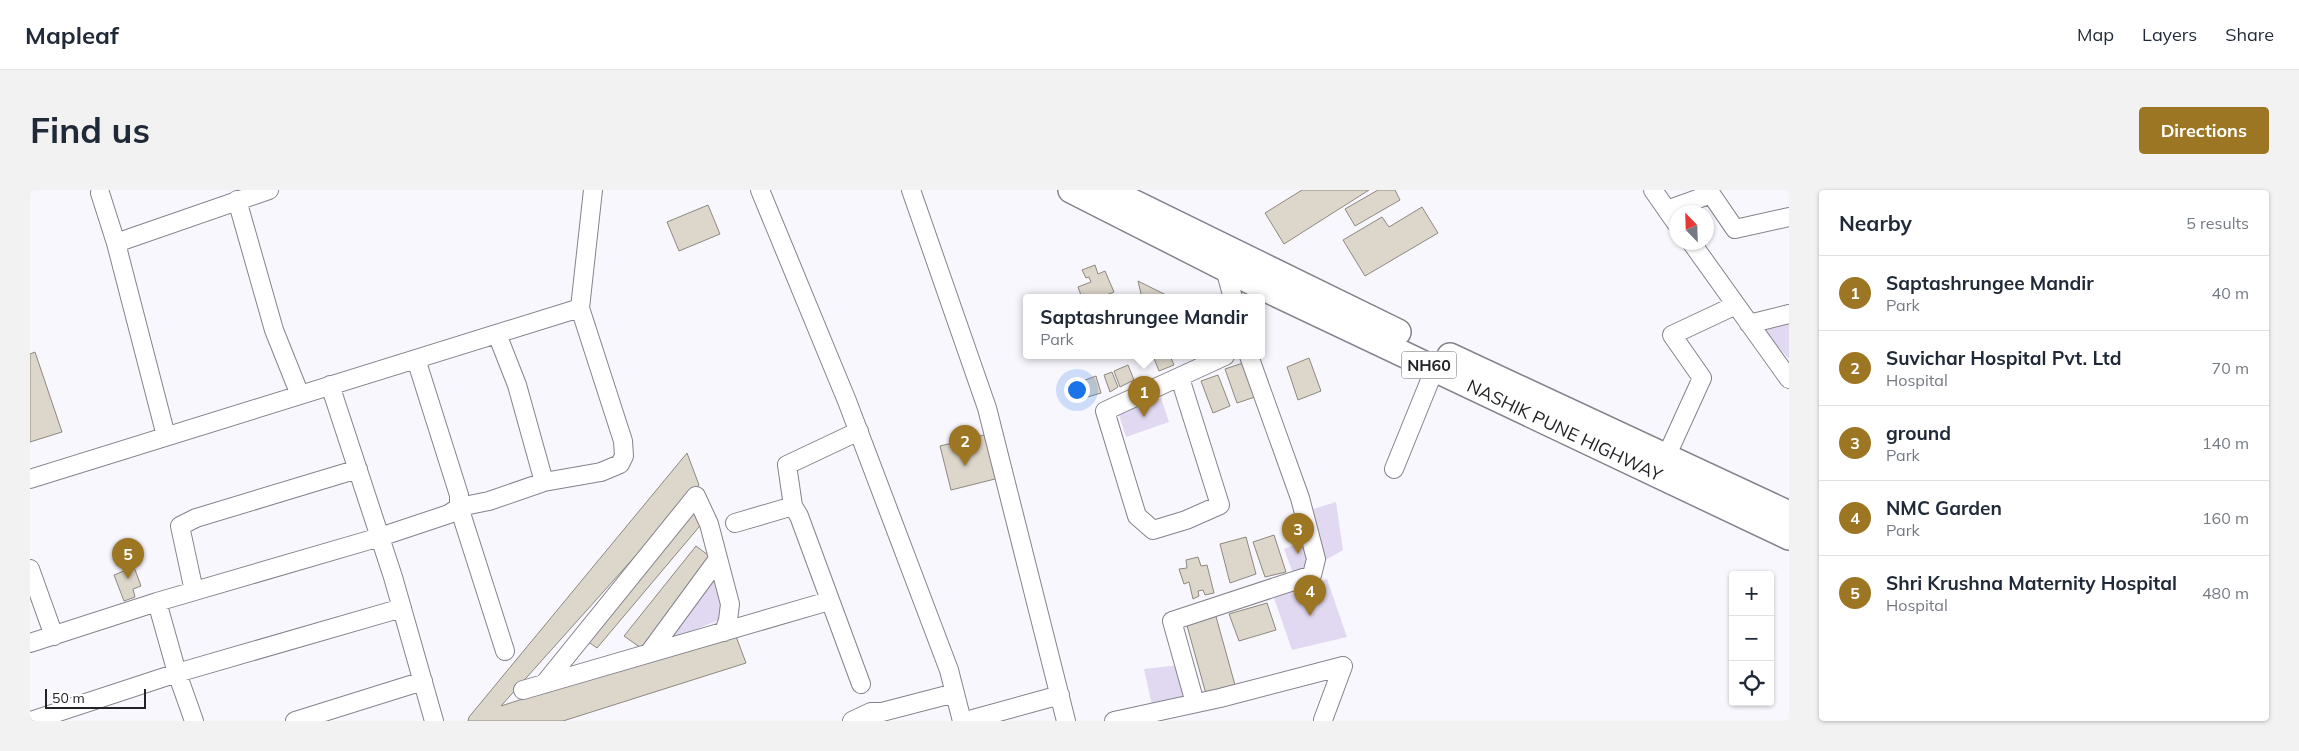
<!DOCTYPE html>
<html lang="en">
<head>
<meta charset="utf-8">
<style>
  body { margin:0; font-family:Mulish,sans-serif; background:#f2f2f3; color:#1f2937 }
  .controls { position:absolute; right:15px; bottom:15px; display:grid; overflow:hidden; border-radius:5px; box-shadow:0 1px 4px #0004 }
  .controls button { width:45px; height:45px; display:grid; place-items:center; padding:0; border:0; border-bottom:1px solid #e0e1e3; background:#fff; color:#1f2937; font:25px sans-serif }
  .compass { position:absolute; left:1639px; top:15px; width:45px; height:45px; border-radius:50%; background:#fff; box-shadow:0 1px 4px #0004; rotate:337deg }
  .scale { position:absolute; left:15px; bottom:12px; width:101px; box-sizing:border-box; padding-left:5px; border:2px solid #242226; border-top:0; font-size:14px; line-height:18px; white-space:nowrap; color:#242226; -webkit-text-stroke:4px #fff; paint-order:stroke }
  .you { position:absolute; left:1046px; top:199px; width:18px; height:18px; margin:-12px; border:4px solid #fff; border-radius:50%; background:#1a73e8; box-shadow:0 0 0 8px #1a73e833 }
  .badge { display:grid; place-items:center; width:32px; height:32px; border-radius:50%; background:#9d7623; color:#fff; font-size:16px; font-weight:700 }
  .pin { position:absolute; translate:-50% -41px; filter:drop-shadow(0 1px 2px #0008) }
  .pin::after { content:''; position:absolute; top:26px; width:18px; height:15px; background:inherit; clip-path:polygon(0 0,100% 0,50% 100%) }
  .popup { position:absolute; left:993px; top:104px; width:242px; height:65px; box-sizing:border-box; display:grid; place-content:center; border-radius:5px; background:#fff; filter:drop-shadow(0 1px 4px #0005); font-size:16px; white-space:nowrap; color:#747a83 }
  .popup b { font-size:19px; color:#1f2937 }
  .popup::after { content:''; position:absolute; left:50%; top:100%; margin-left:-10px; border:10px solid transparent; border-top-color:#fff }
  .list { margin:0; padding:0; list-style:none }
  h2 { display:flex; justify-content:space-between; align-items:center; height:65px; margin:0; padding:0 20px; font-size:21px }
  h2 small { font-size:16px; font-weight:400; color:#747a83 }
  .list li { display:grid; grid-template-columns:32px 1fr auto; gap:15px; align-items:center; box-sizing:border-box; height:75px; padding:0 20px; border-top:1px solid #e0e1e3 }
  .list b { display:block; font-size:19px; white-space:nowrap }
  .list p { margin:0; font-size:16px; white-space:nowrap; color:#747a83 }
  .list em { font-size:16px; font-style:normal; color:#747a83 }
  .icon { flex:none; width:28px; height:28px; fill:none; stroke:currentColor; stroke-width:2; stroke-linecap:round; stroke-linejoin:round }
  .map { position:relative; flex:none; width:1759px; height:531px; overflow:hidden; border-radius:5px }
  header { display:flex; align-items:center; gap:30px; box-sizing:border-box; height:70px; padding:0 25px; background:#fff; border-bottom:1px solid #e0e1e3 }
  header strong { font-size:24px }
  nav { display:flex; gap:28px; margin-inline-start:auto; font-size:18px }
  .intro { display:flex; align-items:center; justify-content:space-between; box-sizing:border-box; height:120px; padding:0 30px }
  h1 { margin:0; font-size:35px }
  .button { padding:12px 22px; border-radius:5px; background:#9d7623; color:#fff; font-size:18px; font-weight:700 }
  main { display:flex; gap:30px; padding:0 30px }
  aside { flex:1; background:#fff; border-radius:5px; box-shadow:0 1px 4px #0004 }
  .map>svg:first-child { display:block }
  .green { fill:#e1d9f1 }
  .building { fill:#dcd6cb; stroke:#8e887f }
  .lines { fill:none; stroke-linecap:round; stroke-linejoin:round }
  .minor-casing { stroke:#85828c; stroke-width:20 }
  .highway-casing { stroke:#85828c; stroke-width:28 }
  .minor { stroke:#fff; stroke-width:18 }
  .highway { stroke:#fff; stroke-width:25 }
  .labels { text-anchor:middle; stroke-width:5; stroke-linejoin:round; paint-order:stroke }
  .shield { fill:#fff; stroke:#666467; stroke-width:1 }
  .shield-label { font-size:16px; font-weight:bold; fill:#242226 }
  .street-label { font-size:18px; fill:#242226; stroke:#fff }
</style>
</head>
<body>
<header>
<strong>Mapleaf</strong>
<nav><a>Map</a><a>Layers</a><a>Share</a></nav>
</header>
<div class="intro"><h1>Find us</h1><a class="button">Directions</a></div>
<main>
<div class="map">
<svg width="1759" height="531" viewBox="0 0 1759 531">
  <rect width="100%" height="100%" fill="#f9f7fe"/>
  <path class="green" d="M1759,132v37l-28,-31z
    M1131,208l8,24 -43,15 -8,-25z
    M1306,312l7,48 -19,11 -17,-50z
    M1276,350l6,19 -5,12 -13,5 -10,-27z
    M689,378l8,43 -8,9 -58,23z
    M1297,389l20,58 -55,13 -19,-55z
    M1149,475l10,33 -37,7 -8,-36z"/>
  <path class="building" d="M1272,0h67l-85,54 -19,-31z
    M1348,0h17l5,10 -45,26 -10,-17z
    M678,15l12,29 -41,17 -12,-29z
    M1392,17l16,26 -73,43 -22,-36 39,-23 7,10z
    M1065,75l3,9 7,-3 9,21 -15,6h-17l-4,-11 13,-5 -2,-5 -3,1 -4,-8z
    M1108,91l34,17h-30z
    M5,162l27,80 -32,10v-88z
    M1123,166h17l4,9 -15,6z
    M1279,168l12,33 -23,9 -11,-33z
    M1213,173l12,34 -18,6 -12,-34z
    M1098,175l6,15 -14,7 -6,-16z
    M1082,182l6,15 -8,5 -6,-17z
    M1188,185l12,31 -17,7 -12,-32z
    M1066,186l5,17 -20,6 -4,-16z
    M962,243l11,44 -52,13 -11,-44z
    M657,263l12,32 -198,221 233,-75 12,32 -183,58h-95l1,-4z
    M660,320l14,11 -107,127 -13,-9z
    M1244,345l12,37 -21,5 -12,-35z
    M1216,347l10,37 -26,9 -10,-39z
    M666,356l16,12 -71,90 -17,-12z
    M1168,367l3,9 6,-1 7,28 -9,2 -2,-5 -5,1 1,5 -6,3 -4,-17 -5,2 -5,-15 8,-1 -1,-8z
    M104,377l7,19 -8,3 2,8 -11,4 -10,-26z
    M1237,413l9,27 -37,11 -10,-27z
    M1185,423l20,72 -29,9 -20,-72z"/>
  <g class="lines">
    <g class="minor-casing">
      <path id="minor" d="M730,0l87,211 102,269 13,51
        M881,0l76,218 79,313
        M1623,0l23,33
        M70,3l16,50 50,193
        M207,10l37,130 26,65
        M1637,20l44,-16 24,35 54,-12
        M1661,52l98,137
        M86,53l153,-53
        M1195,79l8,29
        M1719,134l40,-10
        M467,144l20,51 27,97
        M1150,188l40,127 -34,15 -33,10 -16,-14 -32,-105 120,-55
        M300,195l63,192 41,144
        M829,241l-72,34 6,41 6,10 62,168
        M1636,267l36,-79 -30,-43 64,-30
        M1364,279l41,-101
        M0,289l550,-171 13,-118
        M705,333l58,-17
        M0,379l24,67
        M164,401l-14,-65 16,-8 162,-49
        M127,412l223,-65 69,-23 10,-7v-12l-43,-136
        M0,453l127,-41 20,71 -146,48
        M475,461l-46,-144 30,-6 55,-19 57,-10 19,-8 4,-8 -1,-15 -43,-133
        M619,463l69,-94
        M514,494l152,-188 13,28 21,80 -2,16 -4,12
        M493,500l306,-89
        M1165,513l-23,-82 140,-46 4,-16 -16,-61 -51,-142
        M164,531l-17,-48 225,-65
        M265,531l128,-40
        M822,531l19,-9h11l73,-19
        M936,531l94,-26
        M1084,531l106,-23 123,-32 -20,54"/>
    </g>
    <g class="highway-casing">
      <g id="highway">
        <path id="s1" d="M1041,0l195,99 523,248"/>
        <path d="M1078,0l290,142"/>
        <path d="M1420,166l339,158"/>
      </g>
    </g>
    <use href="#minor" class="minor"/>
    <use href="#highway" class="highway"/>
  </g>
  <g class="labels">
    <rect class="shield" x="1371.5" y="161.5" width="55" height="27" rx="4"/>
    <g class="shield-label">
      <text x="1399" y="181">NH60</text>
    </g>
    <g class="street-label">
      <text dy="6" stroke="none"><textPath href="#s1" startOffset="549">NASHIK PUNE HIGHWAY</textPath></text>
    </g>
  </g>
</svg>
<div class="controls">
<button>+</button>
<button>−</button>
<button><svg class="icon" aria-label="locate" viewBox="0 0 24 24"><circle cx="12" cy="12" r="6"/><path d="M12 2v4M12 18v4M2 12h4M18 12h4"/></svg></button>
</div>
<svg class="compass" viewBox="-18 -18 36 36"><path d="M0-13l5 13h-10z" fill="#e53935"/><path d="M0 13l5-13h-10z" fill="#747a83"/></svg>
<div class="scale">50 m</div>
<div class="you"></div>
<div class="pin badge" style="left:1114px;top:227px">1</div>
<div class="popup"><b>Saptashrungee Mandir</b>Park</div>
<div class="pin badge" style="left:935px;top:276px">2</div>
<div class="pin badge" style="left:1268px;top:364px">3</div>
<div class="pin badge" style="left:1280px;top:426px">4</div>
<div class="pin badge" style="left:98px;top:389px">5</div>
</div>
<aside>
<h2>Nearby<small>5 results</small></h2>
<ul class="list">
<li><span class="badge">1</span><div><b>Saptashrungee Mandir</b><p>Park</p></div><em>40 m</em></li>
<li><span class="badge">2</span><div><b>Suvichar Hospital Pvt. Ltd</b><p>Hospital</p></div><em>70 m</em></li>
<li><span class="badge">3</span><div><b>ground</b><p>Park</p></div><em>140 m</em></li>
<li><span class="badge">4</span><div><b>NMC Garden</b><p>Park</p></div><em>160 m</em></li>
<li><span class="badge">5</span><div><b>Shri Krushna Maternity Hospital</b><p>Hospital</p></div><em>480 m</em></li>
</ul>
</aside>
</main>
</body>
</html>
